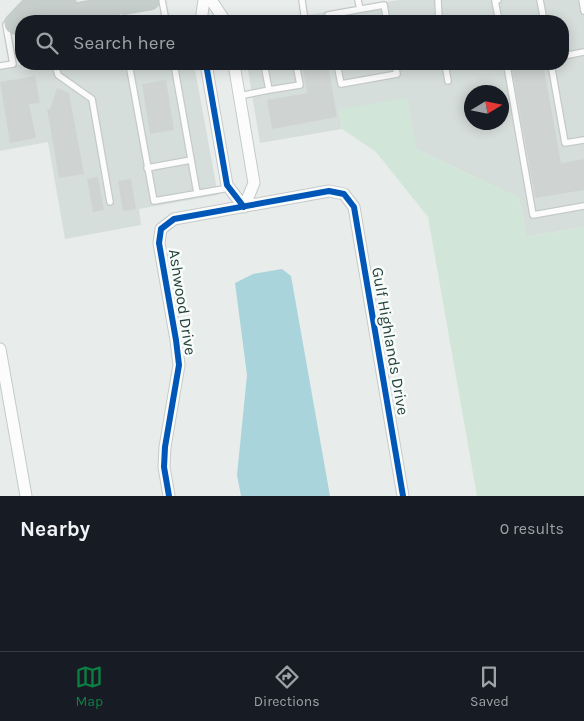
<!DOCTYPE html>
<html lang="en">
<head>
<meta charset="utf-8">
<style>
  body { margin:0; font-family:Karla,sans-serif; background:#20242c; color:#f1f3f6 }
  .compass { position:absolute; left:464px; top:85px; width:45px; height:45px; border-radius:50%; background:#171b24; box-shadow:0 2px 12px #0003; rotate:80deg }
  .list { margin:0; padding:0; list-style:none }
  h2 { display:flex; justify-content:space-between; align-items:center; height:65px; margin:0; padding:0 20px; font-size:21px }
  h2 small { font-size:16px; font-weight:400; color:#9ea1a6 }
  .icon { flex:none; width:28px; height:28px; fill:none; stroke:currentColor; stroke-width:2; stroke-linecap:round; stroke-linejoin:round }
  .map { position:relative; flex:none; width:584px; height:496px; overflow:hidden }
  .search { position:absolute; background:#171b24; box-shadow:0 2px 12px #0003; left:15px; right:15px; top:15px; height:55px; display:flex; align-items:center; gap:12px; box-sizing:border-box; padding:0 18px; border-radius:20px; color:#9ea1a6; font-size:19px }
  .sheet { height:155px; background:#171b24 }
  nav { display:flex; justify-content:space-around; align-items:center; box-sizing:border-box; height:70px; border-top:1px solid #363941; background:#171b24; font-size:14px; color:#9ea1a6 }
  nav a { display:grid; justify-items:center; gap:2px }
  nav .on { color:#0b8043 }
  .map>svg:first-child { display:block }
  .built { fill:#d6dedb; fill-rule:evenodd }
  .green { fill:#d1e6d8 }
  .water { fill:#a9d4db }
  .building { fill:#cfd4d2 }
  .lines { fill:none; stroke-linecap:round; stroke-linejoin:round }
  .service-casing { stroke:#c5cac8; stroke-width:8 }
  .minor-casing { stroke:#c5cac8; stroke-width:13 }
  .trunk-casing { stroke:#c3ccc9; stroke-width:21 }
  .service { stroke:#fcfcfc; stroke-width:5.5 }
  .minor { stroke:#fcfcfc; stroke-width:11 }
  .trunk { stroke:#c6cecc; stroke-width:19 }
  .cycleway-casing { stroke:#f7fbf9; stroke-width:9 }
  .cycleway { stroke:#0057b8; stroke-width:6 }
  .labels { text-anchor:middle; stroke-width:5; stroke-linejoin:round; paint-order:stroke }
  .street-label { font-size:16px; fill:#24423a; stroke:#f7fbf9 }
</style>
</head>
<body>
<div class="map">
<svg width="584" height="496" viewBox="0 0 584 496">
  <rect width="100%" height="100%" fill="#e8edeb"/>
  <path class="built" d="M398,0h186v227l-58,10 -7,-39 -103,-49 -77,-40 3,20 -82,14 -13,-79h316v-43h-292zM472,92h30v30h-30z
    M24,64h170l24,131 -79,14 2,16 -76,14 -17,-97 -48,9v-83z"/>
  <path class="green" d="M407,98l9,51 103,49 7,39 58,-10v269h-107l-49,-279 -52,-65 -34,-23 -3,-20z"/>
  <path class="water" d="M282,269l9,7 39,220h-89l-4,-21 10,-100 -12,-92 18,-9z"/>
  <path class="building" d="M383,16l1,5h-27v-1z
    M302,64h26l9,53 -65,12 -5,-29 40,-7z
    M543,64l18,99 23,-4v31l-49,8 -23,-129z
    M35,76l5,27 -11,1 7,34 -26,5 -10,-61z
    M166,80l8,50 -24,4 -8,-50z
    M57,88l12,5 15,81 -25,4 -12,-69h3z
    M98,177l6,33 -11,2 -6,-33z
    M131,179l5,30 -13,2 -5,-30z"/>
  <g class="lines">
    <g class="service-casing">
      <path id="service" d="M162,0l4,21
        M302,0l3,21
        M358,0l2,9
        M438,0l1,21
        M498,0l-3,1 4,20
        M540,0l4,21
        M582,0l2,11
        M118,8l3,13
        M329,21l-1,-6 56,-10 3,16
        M563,56l21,-4
        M55,64l3,11 34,24 18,103
        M129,64l25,137 75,-13
        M174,64l23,129
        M264,64l5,26 31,-5 -4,-21
        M337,64l4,20 56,-10 -2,-10
        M445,64l3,17
        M507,64v2l12,-2
        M551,64l14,79 19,-3
        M0,66l13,-2 -7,-39
        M507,66l26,149 51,-9
        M239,96l30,-6
        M147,168l44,-8"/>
    </g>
    <g class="minor-casing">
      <path id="minor" d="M211,0l14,21
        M201,21l3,-21
        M206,64l21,121 17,22
        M234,64l20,119 -10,24
        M0,349l26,147
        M169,496l-5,-29 1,-20 14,-82 -3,-25 -17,-97 2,-14 13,-10 155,-28 15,3 10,13 49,289"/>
    </g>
    <g class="trunk-casing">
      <path id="trunk" d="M29,21l121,-21
        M14,24l16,-17 36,-7"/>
    </g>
    <use href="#service" class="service"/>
    <use href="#minor" class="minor"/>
    <use href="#trunk" class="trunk"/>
    <g class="cycleway-casing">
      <path id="cycleway" d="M206,64l21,121 17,22
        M169,496l-5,-29 1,-20 14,-82 -3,-25 -17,-97 2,-14 13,-10 155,-28 15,3 10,13 49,289"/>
    </g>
    <use href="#cycleway" class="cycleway"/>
  </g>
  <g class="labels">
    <g class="street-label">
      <text transform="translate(183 302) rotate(81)" y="6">Ashwood Drive</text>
      <text transform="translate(391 341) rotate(80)" y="6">Gulf Highlands Drive</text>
    </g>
  </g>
</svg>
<svg class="compass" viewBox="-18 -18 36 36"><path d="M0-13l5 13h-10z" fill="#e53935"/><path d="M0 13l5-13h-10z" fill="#9ea1a6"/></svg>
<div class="search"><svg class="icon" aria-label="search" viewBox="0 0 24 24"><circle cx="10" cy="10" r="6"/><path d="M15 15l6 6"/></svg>Search here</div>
</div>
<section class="sheet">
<h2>Nearby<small>0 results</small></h2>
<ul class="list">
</ul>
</section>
<nav>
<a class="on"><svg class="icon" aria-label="map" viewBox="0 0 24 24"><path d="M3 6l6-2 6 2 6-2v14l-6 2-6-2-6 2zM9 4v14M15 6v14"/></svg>Map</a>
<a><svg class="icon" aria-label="directions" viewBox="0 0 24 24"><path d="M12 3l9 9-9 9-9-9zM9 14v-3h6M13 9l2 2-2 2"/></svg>Directions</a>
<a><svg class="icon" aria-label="saved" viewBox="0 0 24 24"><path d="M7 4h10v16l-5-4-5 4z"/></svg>Saved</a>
</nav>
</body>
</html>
